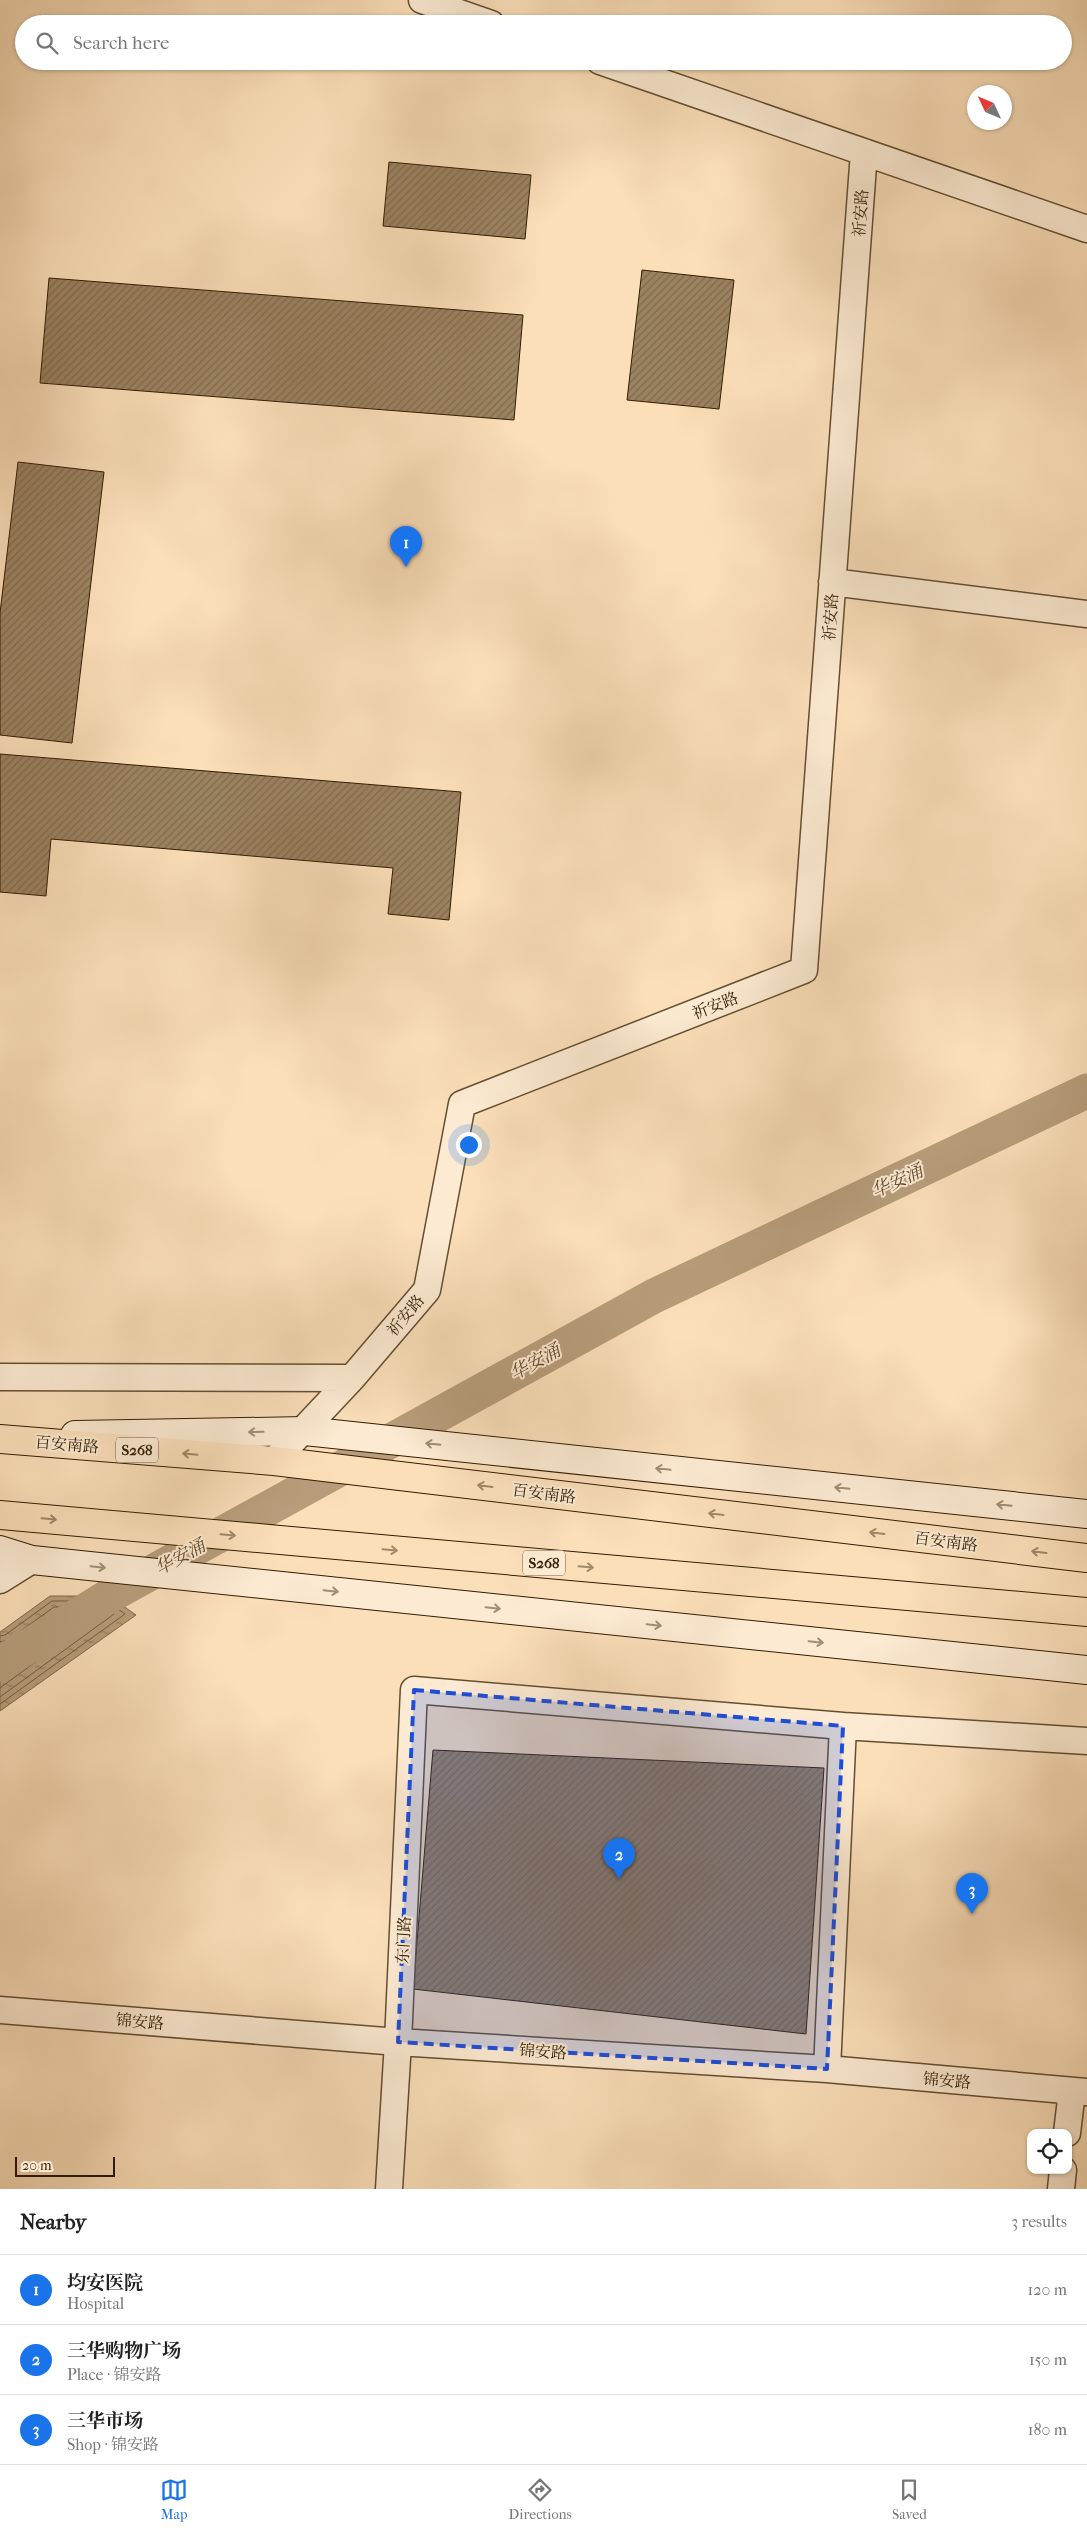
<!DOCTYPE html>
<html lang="en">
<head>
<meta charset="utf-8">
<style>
  body { margin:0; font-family:"IM FELL French Canon","Noto Serif SC",serif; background:#f6f6f6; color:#222 }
  .controls { position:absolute; right:15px; bottom:15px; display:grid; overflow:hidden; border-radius:10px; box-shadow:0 1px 4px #0004 }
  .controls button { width:45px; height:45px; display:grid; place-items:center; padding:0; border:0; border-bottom:1px solid #e0e0e0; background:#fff; color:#222; font:25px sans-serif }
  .compass { position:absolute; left:967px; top:85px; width:45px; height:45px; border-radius:50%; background:#fff; box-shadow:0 1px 4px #0004; rotate:314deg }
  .scale { position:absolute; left:15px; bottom:12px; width:100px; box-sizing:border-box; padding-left:5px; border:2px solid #321d02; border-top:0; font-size:14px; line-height:18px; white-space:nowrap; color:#321d02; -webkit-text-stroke:4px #fcead2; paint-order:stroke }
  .you { position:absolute; left:468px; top:1144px; width:18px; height:18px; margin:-12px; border:4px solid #fff; border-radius:50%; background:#1a73e8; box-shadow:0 0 0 8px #1a73e833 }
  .badge { display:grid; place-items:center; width:32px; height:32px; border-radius:50%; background:#1a73e8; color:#fff; font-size:16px; font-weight:700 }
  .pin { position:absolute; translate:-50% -41px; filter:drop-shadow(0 1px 2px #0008) }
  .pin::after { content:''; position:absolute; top:26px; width:18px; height:15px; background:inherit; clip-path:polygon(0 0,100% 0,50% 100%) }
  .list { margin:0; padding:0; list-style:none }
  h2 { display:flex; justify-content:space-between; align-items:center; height:65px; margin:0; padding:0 20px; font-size:21px }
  h2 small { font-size:16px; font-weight:400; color:#767676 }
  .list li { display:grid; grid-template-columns:32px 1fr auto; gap:15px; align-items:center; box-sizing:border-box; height:70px; padding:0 20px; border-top:1px solid #e0e0e0 }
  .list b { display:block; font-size:19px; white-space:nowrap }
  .list p { margin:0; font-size:16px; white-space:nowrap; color:#767676 }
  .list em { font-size:16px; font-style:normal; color:#767676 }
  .icon { flex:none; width:28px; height:28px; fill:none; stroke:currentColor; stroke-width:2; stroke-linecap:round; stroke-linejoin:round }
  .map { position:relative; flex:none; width:1087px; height:2189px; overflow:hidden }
  .search { position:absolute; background:#fff; box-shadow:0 1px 4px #0004; left:15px; right:15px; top:15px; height:55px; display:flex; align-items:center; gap:12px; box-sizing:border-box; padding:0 18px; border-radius:28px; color:#767676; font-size:19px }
  .sheet { height:275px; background:#fff }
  nav { display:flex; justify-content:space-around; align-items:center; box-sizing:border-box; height:70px; border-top:1px solid #e0e0e0; background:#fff; font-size:14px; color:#767676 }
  nav a { display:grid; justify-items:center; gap:2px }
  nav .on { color:#1a73e8 }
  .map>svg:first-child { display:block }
  .water { fill:url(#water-ripples); stroke:#826a4b }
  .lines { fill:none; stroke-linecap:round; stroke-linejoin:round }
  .shore { stroke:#745d3e; stroke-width:1 }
  .canal { stroke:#b79d7b; stroke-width:35 }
  .building { fill:url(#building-hatch); stroke:#321d02 }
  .street-casing { stroke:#644e30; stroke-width:29 }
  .secondary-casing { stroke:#321d02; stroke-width:30 }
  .primary-casing { stroke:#321d02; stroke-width:30 }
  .street { stroke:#fcead2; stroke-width:26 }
  .secondary { stroke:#fcead2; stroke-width:28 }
  .primary { stroke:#fbdfb9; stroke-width:28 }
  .oneway { stroke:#a18e74 }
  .oneway2 { stroke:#a18867 }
  .marked { fill:#1d4ed8; fill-opacity:0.2; stroke:#1d4ed8; stroke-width:4; stroke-dasharray:10 6; stroke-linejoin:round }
  .labels { text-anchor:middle; stroke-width:4; stroke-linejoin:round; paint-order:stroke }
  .shield { fill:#fcead2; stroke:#6f5a40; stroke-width:1 }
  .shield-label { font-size:15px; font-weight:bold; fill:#321d02 }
  .street-label { font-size:16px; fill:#321d02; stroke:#fcead2 }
  .water-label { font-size:18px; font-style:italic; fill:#614a2c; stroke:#fcead2 }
</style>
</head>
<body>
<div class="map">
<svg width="1087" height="2189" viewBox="0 0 1087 2189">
  <defs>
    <pattern id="water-ripples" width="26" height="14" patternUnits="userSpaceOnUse" patternTransform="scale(1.25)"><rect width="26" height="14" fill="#b79d7b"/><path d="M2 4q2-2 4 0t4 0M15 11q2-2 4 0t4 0" fill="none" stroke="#957f63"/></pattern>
    <pattern id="building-hatch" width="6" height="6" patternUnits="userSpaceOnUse" patternTransform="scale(1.25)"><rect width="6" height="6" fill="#9b8261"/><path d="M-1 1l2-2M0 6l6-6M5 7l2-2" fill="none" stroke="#7f6a4e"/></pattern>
  </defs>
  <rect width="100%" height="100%" fill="#fbdfb9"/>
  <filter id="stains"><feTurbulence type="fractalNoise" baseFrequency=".004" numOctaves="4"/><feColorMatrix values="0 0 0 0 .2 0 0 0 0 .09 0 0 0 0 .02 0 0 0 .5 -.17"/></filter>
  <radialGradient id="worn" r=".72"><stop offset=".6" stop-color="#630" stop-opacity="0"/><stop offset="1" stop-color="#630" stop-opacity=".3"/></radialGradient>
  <path class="water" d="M50,1596h59l27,19 -136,96v-79z"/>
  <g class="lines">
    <path class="shore" d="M0,1636l5,-1 47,-34h55l18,13 -125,90
      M0,1642l8,-2 46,-33h51l9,7 -114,83
      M0,1650l12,-4 44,-32 42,2 -98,72"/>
    <path class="canal" d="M0,1664l109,-68 545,-300 433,-205"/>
  </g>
  <path class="building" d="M389,162l142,13 -6,64 -142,-13z
    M642,270l92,10 -15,129 -92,-9z
    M49,278l474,37 -9,105 -474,-37z
    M18,462l86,10 -32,271 -72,-8v-122z
    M0,754l461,38 -12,128 -61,-6 5,-46 -342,-29 -5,57 -46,-4z
    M433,1750l391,18 -18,266 -393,-45z"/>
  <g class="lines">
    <g class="street-casing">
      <path id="street" d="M422,0l69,24
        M600,61l487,168
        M832,582l255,32
        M0,1377l352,1 75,-88 35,-186 342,-134 60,-818
        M274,1461l78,-83
        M0,1580l32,-20
        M0,2010l398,32 429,27 260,23
        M827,2069l16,-343 244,15
        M1067,2133l5,-42
        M389,2189l9,-147 16,-352 429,36
        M1061,2189l2,-19"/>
    </g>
    <g class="secondary-casing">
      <path id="secondary" d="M75,1435l230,-4 782,83
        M0,1550l32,10 1055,110"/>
    </g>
    <g class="primary-casing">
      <path id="primary" d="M0,1439l274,22 813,97
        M0,1515l1087,97"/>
    </g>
    <use href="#street" class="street"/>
    <use href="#secondary" class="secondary"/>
    <use href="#primary" class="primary"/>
  </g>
  <defs><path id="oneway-shaft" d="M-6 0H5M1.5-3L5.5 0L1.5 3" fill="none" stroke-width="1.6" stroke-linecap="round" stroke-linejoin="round" transform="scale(1.25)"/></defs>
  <g class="oneway">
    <use href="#oneway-shaft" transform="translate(256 1432) rotate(179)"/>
    <use href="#oneway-shaft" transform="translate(433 1444) rotate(-174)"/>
    <use href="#oneway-shaft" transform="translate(663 1469) rotate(-174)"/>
    <use href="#oneway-shaft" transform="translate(842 1488) rotate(-174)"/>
    <use href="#oneway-shaft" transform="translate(1004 1505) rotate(-174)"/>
    <use href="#oneway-shaft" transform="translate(98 1567) rotate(6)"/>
    <use href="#oneway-shaft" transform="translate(331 1591) rotate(6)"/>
    <use href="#oneway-shaft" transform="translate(493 1608) rotate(6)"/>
    <use href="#oneway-shaft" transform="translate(654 1625) rotate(6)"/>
    <use href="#oneway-shaft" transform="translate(816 1642) rotate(6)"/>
  </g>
  <g class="oneway2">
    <use href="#oneway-shaft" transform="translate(190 1454) rotate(-175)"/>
    <use href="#oneway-shaft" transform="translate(485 1486) rotate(-173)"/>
    <use href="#oneway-shaft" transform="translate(716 1514) rotate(-173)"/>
    <use href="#oneway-shaft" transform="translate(49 1519) rotate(5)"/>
    <use href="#oneway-shaft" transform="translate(877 1533) rotate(-173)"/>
    <use href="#oneway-shaft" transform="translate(228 1535) rotate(5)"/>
    <use href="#oneway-shaft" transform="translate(390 1550) rotate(5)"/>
    <use href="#oneway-shaft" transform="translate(1039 1552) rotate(-173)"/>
    <use href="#oneway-shaft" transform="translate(586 1567) rotate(5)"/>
  </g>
  <path class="marked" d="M414,1690l429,36 -16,343 -429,-27z"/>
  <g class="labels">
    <g class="shield">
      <rect x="116" y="1437.5" width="42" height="25" rx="4"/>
      <rect x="523" y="1550.5" width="42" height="25" rx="4"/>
    </g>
    <g class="shield-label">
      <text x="137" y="1455">S268</text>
      <text x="544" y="1568">S268</text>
    </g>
    <g class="street-label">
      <text transform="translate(860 213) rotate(-86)" y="6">祈安路</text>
      <text transform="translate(830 617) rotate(-86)" y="6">祈安路</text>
      <text transform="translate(715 1005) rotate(-21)" y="6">祈安路</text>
      <text transform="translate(405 1315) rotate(-50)" y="6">祈安路</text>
      <text transform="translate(67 1444) rotate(5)" y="6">百安南路</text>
      <text transform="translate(544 1493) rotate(7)" y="6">百安南路</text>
      <text transform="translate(946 1541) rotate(7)" y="6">百安南路</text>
      <text transform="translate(403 1940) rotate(-87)" y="6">东门路</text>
      <text transform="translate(140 2021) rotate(5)" y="6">锦安路</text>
      <text transform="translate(543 2051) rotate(4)" y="6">锦安路</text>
      <text transform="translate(947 2080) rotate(5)" y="6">锦安路</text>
    </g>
    <g class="water-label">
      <text transform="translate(897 1181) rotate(-25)" y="6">华安涌</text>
      <text transform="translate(535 1362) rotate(-29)" y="6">华安涌</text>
      <text transform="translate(180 1557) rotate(-29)" y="6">华安涌</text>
    </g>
  </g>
  <rect width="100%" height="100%" filter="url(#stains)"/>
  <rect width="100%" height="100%" fill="url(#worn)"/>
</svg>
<div class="controls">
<button><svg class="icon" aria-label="locate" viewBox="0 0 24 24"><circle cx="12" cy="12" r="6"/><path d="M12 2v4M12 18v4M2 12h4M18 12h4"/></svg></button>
</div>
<svg class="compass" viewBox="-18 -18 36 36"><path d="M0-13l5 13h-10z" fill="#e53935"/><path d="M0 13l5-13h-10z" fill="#767676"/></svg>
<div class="scale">20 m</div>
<div class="you"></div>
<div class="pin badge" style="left:406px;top:567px">1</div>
<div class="pin badge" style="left:619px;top:1879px">2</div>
<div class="pin badge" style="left:972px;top:1914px">3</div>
<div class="search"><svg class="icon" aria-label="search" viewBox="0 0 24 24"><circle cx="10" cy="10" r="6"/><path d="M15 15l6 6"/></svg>Search here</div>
</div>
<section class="sheet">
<h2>Nearby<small>3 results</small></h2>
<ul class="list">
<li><span class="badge">1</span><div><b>均安医院</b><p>Hospital</p></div><em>120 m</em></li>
<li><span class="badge">2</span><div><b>三华购物广场</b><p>Place · 锦安路</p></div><em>150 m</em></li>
<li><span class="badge">3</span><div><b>三华市场</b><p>Shop · 锦安路</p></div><em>180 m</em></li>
</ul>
</section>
<nav>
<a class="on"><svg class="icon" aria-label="map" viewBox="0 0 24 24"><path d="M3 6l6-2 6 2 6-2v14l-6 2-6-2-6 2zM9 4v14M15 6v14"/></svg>Map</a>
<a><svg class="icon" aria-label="directions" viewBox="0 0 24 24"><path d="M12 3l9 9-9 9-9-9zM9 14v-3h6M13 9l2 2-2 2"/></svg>Directions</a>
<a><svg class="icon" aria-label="saved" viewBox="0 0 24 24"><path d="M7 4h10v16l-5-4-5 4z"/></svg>Saved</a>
</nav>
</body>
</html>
